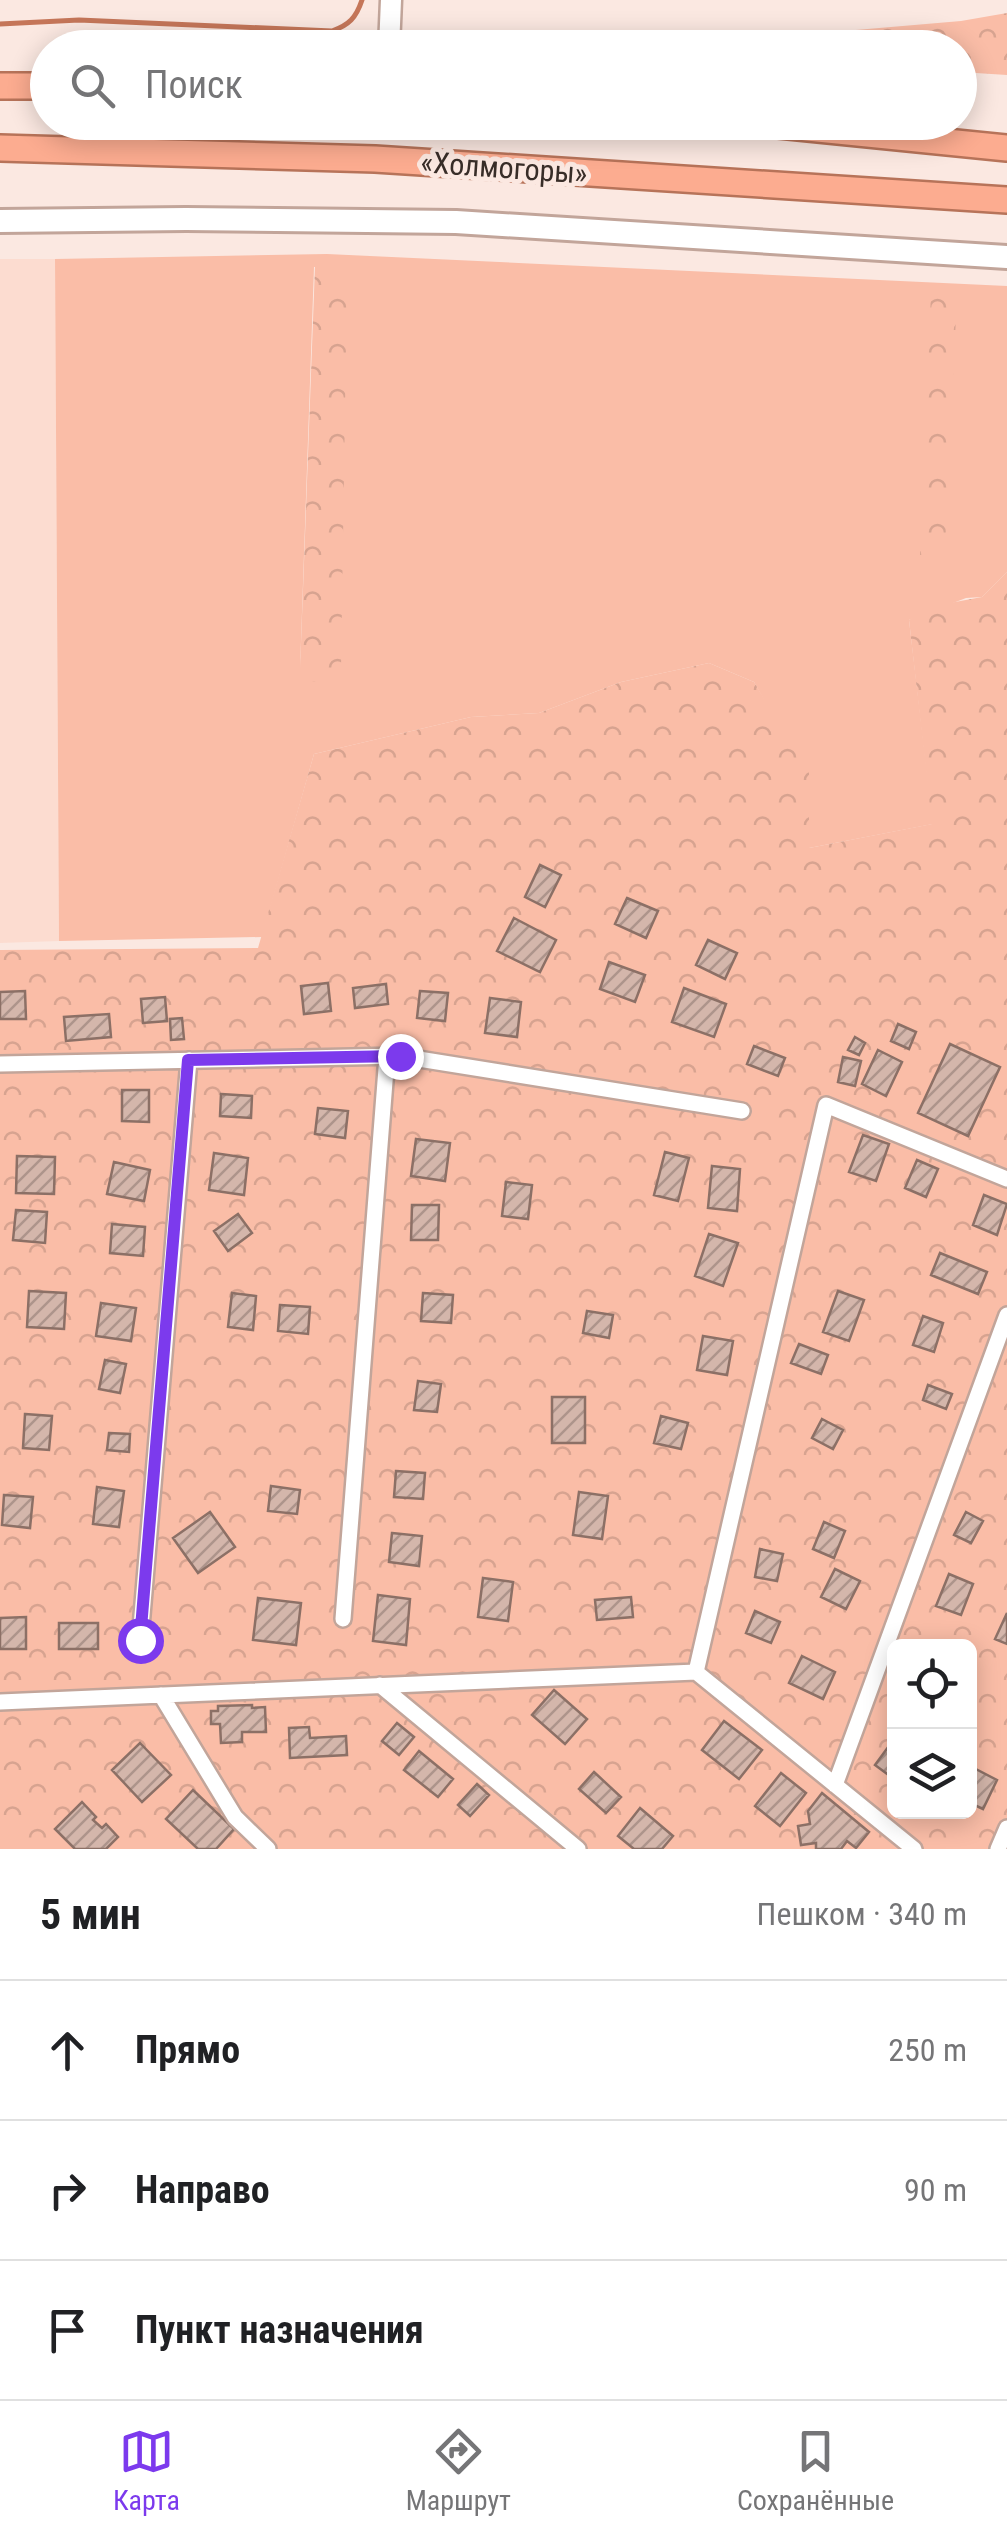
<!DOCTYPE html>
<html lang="ru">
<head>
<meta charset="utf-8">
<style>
  body { margin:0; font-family:"Roboto Condensed",sans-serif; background:#f6f6f6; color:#202124 }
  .controls { position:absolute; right:30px; bottom:30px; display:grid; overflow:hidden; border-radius:15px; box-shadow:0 5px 25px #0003 }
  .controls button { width:90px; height:90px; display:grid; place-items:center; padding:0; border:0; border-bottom:2px solid #e0e0e0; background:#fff; color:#202124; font:50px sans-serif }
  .stop { position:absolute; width:30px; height:30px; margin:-22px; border:8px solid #7c3aed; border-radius:50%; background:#fff }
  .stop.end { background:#7c3aed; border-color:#fff; box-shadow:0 2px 10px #0008 }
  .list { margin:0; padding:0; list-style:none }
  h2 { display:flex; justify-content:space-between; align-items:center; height:130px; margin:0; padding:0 40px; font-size:42px }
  h2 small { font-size:32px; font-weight:400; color:#757577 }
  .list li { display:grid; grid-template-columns:65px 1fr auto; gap:30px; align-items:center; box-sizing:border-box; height:140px; padding:0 40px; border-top:2px solid #e0e0e0 }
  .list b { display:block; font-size:38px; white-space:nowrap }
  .list em { font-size:32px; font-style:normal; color:#757577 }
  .icon { flex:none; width:55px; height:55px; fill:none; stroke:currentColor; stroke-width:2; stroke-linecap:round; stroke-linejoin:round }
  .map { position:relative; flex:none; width:1007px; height:1849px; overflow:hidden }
  .search { position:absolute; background:#fff; box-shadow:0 5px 25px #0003; left:30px; right:30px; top:30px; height:110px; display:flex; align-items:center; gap:25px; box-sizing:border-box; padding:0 35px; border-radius:55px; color:#757577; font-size:38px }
  .sheet { height:550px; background:#fff }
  nav { display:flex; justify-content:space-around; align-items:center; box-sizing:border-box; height:140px; border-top:2px solid #e0e0e0; background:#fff; font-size:28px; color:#757577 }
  nav a { display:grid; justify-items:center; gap:5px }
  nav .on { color:#7c3aed }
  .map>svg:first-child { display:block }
  .built { fill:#fcdcd0 }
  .green { fill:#fabda7; fill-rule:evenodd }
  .forest { fill:url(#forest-crowns); fill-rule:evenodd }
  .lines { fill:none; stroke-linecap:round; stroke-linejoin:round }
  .stream { stroke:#c57659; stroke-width:5 }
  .building { fill:url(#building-hatch); stroke:#8c7066; stroke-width:2.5 }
  .minor-casing { stroke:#c2a59a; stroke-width:20 }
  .tertiary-casing { stroke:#c2a59a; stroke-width:25 }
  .secondary-casing { stroke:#c2a59a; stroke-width:28 }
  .trunk-casing { stroke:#b77359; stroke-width:30 }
  .minor { stroke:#fff; stroke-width:15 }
  .tertiary { stroke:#fff; stroke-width:20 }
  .secondary { stroke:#fff; stroke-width:22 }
  .trunk { stroke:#fcac90; stroke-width:25 }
  .route { stroke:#7c3aed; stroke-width:12 }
  .labels { text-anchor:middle; stroke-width:10; stroke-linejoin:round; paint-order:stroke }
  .street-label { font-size:30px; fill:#382d28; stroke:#fbe8e1 }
</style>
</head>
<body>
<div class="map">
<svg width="1007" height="1849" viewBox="0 0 1007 1849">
  <defs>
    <pattern id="forest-crowns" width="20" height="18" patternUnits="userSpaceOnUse" patternTransform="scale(2.5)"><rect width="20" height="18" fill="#fabda7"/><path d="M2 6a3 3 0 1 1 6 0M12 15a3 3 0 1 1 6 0" fill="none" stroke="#d7a390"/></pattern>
    <pattern id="building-hatch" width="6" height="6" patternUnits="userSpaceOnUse" patternTransform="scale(2.5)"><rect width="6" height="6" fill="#d4b6ab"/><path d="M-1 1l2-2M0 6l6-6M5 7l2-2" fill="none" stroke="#ad948b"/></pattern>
  </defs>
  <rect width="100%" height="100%" fill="#fbe8e1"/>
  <path class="built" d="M0,259h55l4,682 -59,2z"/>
  <path class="green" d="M327,254l680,32v286l-25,25 -16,1 -57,22 24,204 -124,24 -32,-125 -23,-41 -45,-19 -88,19 -82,31 -68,4 -157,37 -52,183 -203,4 -4,-682zM331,266l-31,404 14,-403z"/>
  <path class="forest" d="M1007,13v62l-47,-3v-24l-161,-1 10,-13 152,-13z
    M315,266h16l16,13 -6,390 -14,15 -15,-3 -12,-11z
    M944,291l13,5 -12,250 -2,8 -16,17 -7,-13 11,-265z
    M1007,572v1277h-1007v-899l258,-2 56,-194 157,-37 68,-4 82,-31 88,-19 45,19 55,91v75l123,-24 -23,-204 19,-13 54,-10zM894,1646h76v166h-76z"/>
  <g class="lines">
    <path class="stream" d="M0,24l79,-4 253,11c17,-6 24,-13 30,-31"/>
  </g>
  <path class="building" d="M540,865l21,10 -16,32 -20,-10z
    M627,898l31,13 -12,27 -31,-14z
    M514,918l42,22 -16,32 -43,-21z
    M708,940l29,13 -12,26 -29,-14z
    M609,962l36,13 -10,27 -35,-13z
    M328,983l3,28 -27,3 -3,-28z
    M386,984l2,20 -33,4 -2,-20z
    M684,988l42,16 -12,33 -42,-15z
    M25,991l1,28h-26v-27z
    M420,991l28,2 -3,28 -28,-3z
    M165,997l2,24 -24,2 -2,-24z
    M490,998l31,4 -4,35 -32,-4z
    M109,1014l2,23 -45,4 -2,-24z
    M182,1018l2,21 -13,1 -1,-21z
    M898,1024l18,8 -7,17 -18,-8z
    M855,1037l10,6 -6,12 -11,-5z
    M950,1044l50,23 -32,69 -50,-23z
    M754,1046l31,12 -7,18 -31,-12z
    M878,1050l24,12 -16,34 -24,-12z
    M843,1057l18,4 -6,25 -17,-4z
    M122,1090h27v32l-27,-1z
    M221,1094l31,2 -1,22 -31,-2z
    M318,1108l30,3 -3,27 -30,-4z
    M863,1135l26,9 -13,37 -27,-9z
    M416,1139l34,4 -5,38 -34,-5z
    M665,1152l24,6 -11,43 -24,-6z
    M214,1153l34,5 -4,37 -35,-5z
    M17,1156l38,1 -1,37 -38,-1z
    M917,1160l21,9 -12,28 -21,-9z
    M114,1162l36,8 -6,31 -37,-7z
    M712,1166l28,3 -3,42 -29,-3z
    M506,1182l26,3 -4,34 -26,-3z
    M984,1195l23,9 -10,31 -24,-10z
    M412,1205h27l-1,35h-27z
    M16,1210l31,2 -2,31 -32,-3z
    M238,1214l14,19 -24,18 -14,-20z
    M112,1224l33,3 -2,29 -33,-3z
    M709,1234l29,9 -15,43 -28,-10z
    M940,1253l47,19 -9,22 -47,-19z
    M29,1291l37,2 -2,36 -37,-2z
    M838,1291l26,9 -15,41 -26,-9z
    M232,1293l24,3 -3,34 -25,-3z
    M423,1293l30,2 -2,28 -30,-2z
    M101,1303l35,5 -5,33 -35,-5z
    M280,1305l30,2 -2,27 -30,-3z
    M587,1311l26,4 -4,23 -26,-5z
    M923,1316l20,7 -9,29 -21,-7z
    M703,1336l30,5 -6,34 -30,-5z
    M799,1344l29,11 -7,19 -30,-11z
    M105,1360l21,4 -6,29 -21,-4z
    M418,1381l23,3 -4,28 -23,-2z
    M928,1385l24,9 -6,15 -23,-9z
    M552,1397h33v46h-33z
    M25,1414l27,2 -3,34 -26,-2z
    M661,1416l27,7 -7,26 -27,-6z
    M822,1419l21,11 -10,19 -21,-11z
    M109,1433l21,1 -1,18 -22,-2z
    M396,1471l29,2 -2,26 -29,-2z
    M271,1486l29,4 -3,24 -29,-3z
    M97,1487l27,4 -5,36 -26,-3z
    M579,1492l29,4 -6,43 -29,-4z
    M4,1495l29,2 -3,31 -28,-3z
    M210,1512l25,35 -37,26 -25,-35z
    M966,1512l17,9 -12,22 -17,-8z
    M824,1522l21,9 -11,27 -21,-9z
    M392,1533l30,3 -3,30 -30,-4z
    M760,1549l23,5 -6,27 -22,-4z
    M835,1569l25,12 -14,28 -25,-12z
    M949,1574l24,10 -12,31 -25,-9z
    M483,1578l30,4 -5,39 -30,-4z
    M378,1595l32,4 -4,46 -33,-4z
    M631,1597l2,20 -36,3 -2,-20z
    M258,1598l43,5 -5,42 -43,-5z
    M755,1611l25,11 -9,21 -25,-10z
    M1007,1613v31l-12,-5z
    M26,1617v32h-26v-31z
    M59,1623h39v26h-39z
    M802,1656l33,16 -12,27 -34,-16z
    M554,1690l33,29 -22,25 -33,-29z
    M252,1705v3l13,-1 1,25h-24v10l-21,1 -1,-19h-9v-13h7v-5z
    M724,1721l38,29 -23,29 -37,-29z
    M397,1723l17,14 -15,18 -17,-14z
    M309,1727l1,11 36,-2 1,19 -57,3 -1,-30z
    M894,1739v40l-19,-14z
    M140,1743l31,32 -29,27 -30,-32z
    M419,1751l34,28 -15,18 -34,-27z
    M970,1766l27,14 -14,29 -13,-6z
    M594,1772l27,25 -15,16 -27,-24z
    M781,1773l25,20 -26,33 -25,-20z
    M477,1784l12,11 -19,21 -12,-11z
    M193,1790l41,39 -18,20h-18l-32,-30z
    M822,1793l47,39 -13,16 -9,-7 -6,8h-25v-6l-15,2 -3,-19 12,-2 -2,-13z
    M82,1802l14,15 -3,3 9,8 4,-4 12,13 -12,12h-31l-20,-20z
    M640,1808l33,28 -11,13h-28l-16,-13z"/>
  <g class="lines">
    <g class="minor-casing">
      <path id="minor" d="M0,1064l400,-8 342,55
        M343,1619l44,-563
        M140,1639l49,-579
        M696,1672l218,177
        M380,1685l198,164
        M161,1695l74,122 33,32
        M0,1702l696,-30 130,-567 181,74
        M835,1785l172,-470
        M998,1849l9,-21"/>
    </g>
    <g class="tertiary-casing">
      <path id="tertiary" d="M389,48l2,-48"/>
    </g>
    <g class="secondary-casing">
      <path id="secondary" d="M0,221l186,-2 270,3 551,35"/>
    </g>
    <g class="trunk-casing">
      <path id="trunk" d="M0,86h48
        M748,122l259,26
        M0,148l375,11 632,41"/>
    </g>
    <use href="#minor" class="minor"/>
    <use href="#tertiary" class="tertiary"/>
    <use href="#secondary" class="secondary"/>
    <use href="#trunk" class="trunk"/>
  </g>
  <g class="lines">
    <path class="route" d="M140,1640l48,-580 212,-4"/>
  </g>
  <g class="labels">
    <g class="street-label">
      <text transform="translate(504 168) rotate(4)" y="10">«Холмогоры»</text>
    </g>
  </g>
</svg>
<div class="controls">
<button><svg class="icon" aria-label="locate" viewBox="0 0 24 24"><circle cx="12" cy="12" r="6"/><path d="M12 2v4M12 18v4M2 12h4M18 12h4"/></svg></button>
<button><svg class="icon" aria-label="layers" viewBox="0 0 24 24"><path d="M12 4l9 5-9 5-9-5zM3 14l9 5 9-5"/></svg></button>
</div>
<div class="stop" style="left:140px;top:1640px"></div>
<div class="stop end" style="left:400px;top:1056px"></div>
<div class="search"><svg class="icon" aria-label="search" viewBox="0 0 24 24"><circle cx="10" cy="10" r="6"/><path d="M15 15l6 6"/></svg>Поиск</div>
</div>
<section class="sheet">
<h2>5 мин<small>Пешком · 340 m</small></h2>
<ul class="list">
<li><svg class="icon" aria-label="ahead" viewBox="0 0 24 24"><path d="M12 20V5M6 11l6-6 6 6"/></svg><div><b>Прямо</b></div><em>250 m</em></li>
<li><svg class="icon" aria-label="right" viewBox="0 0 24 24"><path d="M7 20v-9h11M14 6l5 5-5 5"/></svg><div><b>Направо</b></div><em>90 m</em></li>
<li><svg class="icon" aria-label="arrive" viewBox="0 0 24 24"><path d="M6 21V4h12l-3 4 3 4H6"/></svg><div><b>Пункт назначения</b></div></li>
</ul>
</section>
<nav>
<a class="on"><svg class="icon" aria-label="map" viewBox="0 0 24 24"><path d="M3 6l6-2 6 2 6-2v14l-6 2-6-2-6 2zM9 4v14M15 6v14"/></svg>Карта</a>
<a><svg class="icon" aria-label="directions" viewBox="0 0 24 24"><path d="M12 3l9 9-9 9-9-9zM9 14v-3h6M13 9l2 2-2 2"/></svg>Маршрут</a>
<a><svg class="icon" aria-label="saved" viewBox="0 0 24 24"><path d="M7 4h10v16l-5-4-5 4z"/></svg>Сохранённые</a>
</nav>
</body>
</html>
